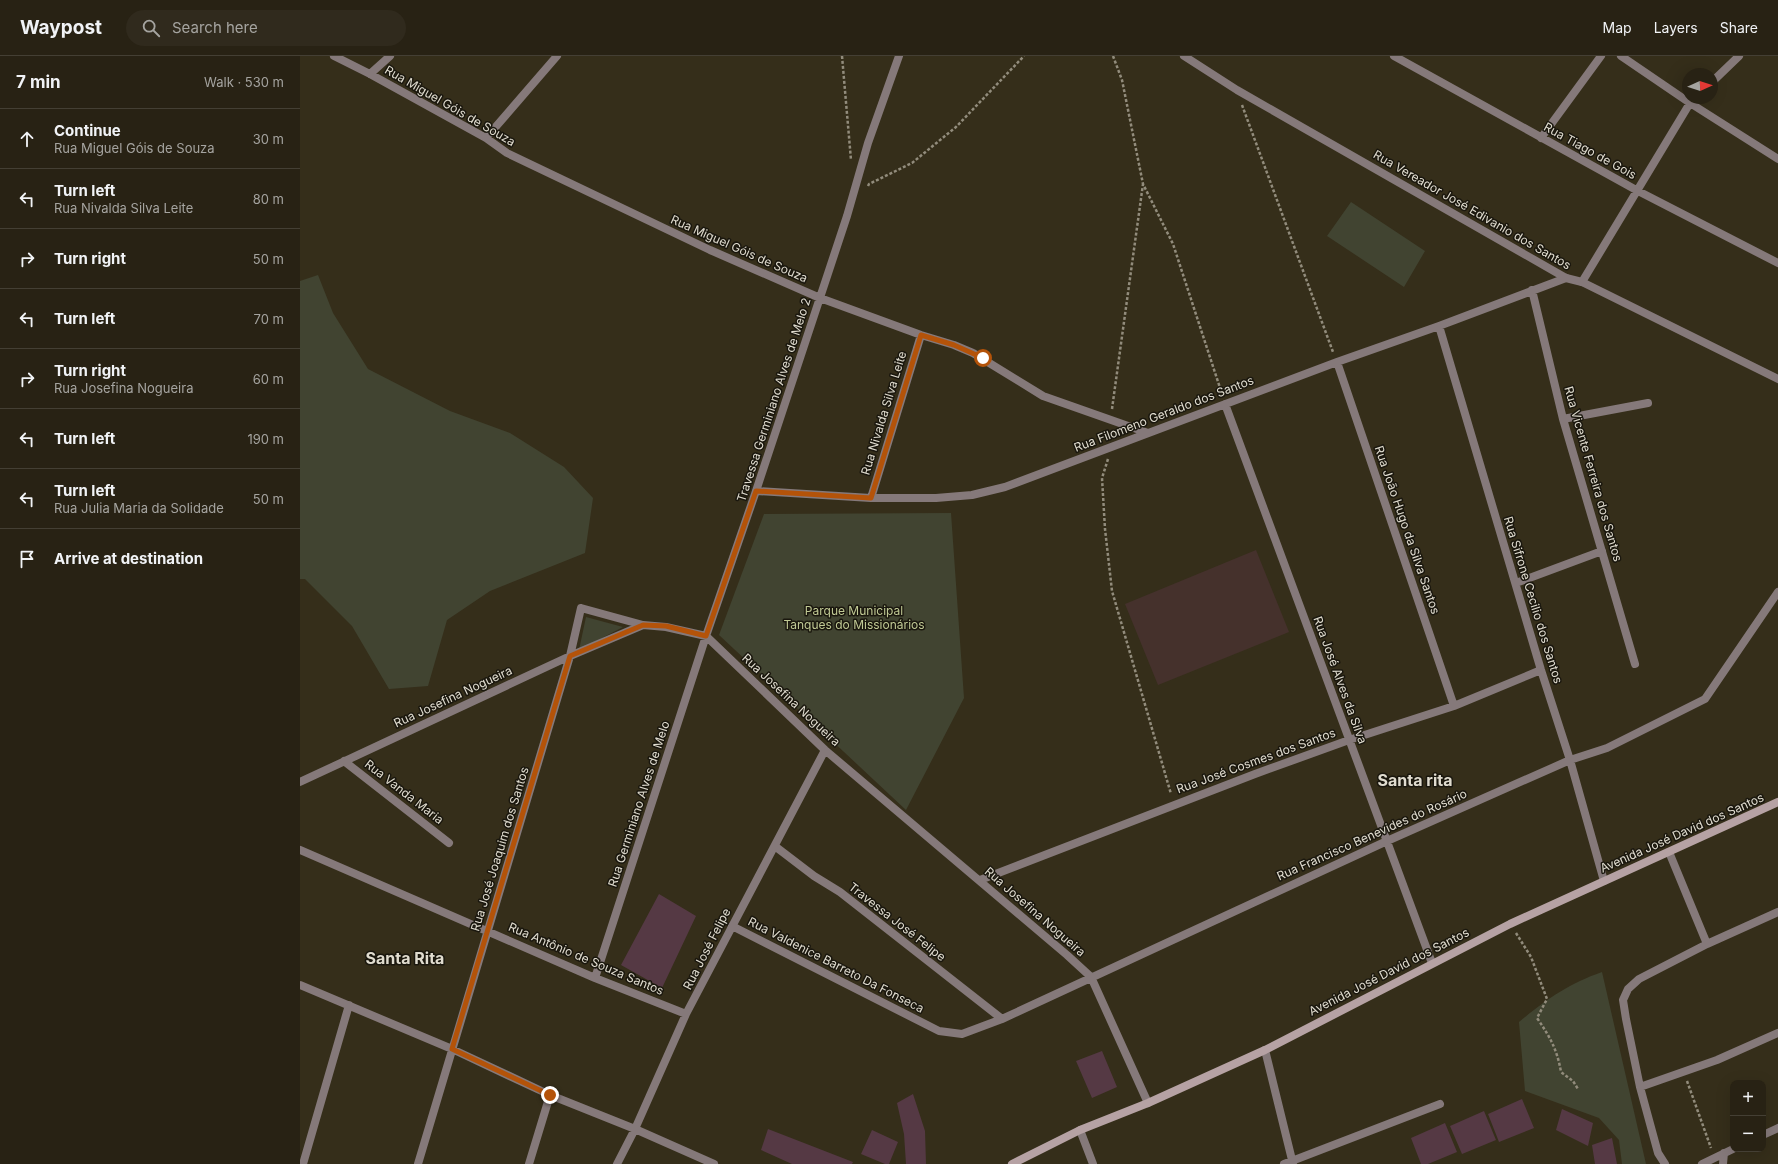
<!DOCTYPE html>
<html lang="en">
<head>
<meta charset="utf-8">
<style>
  body { margin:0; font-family:Inter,sans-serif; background:#302a1d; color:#f1f3f6 }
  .controls { position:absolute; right:12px; bottom:12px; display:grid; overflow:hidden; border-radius:8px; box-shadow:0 4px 16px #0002 }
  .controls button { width:36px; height:36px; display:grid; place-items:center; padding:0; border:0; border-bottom:1px solid #443f34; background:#282214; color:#f1f3f6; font:20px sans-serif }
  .compass { position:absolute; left:1382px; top:12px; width:36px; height:36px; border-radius:50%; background:#282214; box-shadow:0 4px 16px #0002; rotate:87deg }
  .stop { position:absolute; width:12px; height:12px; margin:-9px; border:3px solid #b45309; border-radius:50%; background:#fff }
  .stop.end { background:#b45309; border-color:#fff; box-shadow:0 1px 4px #0008 }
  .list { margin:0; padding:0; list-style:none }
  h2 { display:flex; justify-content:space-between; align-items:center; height:52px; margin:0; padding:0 16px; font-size:17px }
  h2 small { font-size:13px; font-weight:400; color:#a5a4a0 }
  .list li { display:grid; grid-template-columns:26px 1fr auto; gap:12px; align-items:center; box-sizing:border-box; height:60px; padding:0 16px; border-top:1px solid #443f34 }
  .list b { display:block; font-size:15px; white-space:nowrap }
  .list p { margin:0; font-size:13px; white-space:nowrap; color:#a5a4a0 }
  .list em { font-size:13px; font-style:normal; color:#a5a4a0 }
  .icon { flex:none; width:22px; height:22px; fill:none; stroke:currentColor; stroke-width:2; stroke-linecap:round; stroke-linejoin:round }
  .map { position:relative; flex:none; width:1478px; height:1108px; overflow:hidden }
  header { display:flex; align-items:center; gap:24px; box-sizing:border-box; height:56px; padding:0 20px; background:#282214; border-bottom:1px solid #443f34 }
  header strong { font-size:19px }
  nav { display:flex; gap:22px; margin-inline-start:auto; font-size:14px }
  .search { width:280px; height:36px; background:#302a1d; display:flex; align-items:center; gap:10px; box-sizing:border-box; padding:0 14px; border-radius:22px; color:#a5a4a0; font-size:15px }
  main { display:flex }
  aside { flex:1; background:#282214 }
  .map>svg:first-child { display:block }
  .education { fill:#45312c }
  .green { fill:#414431 }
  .building { fill:#553944 }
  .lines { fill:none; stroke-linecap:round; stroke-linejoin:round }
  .path { stroke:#928c7c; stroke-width:2.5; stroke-dasharray:3 2; stroke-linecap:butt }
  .minor { stroke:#85797a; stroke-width:8 }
  .tertiary { stroke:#85797a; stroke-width:8 }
  .secondary { stroke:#b6a2a4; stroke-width:8 }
  .route { stroke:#b45309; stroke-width:5 }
  .labels { text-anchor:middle; stroke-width:3; stroke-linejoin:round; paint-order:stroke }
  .street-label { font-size:12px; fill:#e0dccf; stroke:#1a170e }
  .park-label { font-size:12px; fill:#c0c994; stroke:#1a170e }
  .district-label { font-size:16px; font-weight:bold; fill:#e0dccf; stroke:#1a170e }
</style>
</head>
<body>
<header>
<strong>Waypost</strong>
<div class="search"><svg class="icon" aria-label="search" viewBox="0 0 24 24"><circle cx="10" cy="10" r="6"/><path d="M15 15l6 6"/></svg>Search here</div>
<nav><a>Map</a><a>Layers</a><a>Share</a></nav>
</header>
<main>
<aside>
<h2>7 min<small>Walk · 530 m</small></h2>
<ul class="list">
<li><svg class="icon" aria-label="ahead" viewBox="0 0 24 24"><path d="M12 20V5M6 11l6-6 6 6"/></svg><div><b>Continue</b><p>Rua Miguel Góis de Souza</p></div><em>30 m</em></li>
<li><svg class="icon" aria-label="left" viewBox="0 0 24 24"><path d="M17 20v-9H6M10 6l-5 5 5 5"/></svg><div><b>Turn left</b><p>Rua Nivalda Silva Leite</p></div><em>80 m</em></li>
<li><svg class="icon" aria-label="right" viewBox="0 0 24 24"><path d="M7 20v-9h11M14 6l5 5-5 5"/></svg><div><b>Turn right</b></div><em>50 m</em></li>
<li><svg class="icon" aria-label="left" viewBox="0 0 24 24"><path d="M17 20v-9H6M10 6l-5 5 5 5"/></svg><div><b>Turn left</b></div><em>70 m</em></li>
<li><svg class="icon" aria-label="right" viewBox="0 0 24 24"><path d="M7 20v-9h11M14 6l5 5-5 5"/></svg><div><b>Turn right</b><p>Rua Josefina Nogueira</p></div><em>60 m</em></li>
<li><svg class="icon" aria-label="left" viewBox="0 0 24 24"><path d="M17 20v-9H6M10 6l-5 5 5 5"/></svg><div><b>Turn left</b></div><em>190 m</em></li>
<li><svg class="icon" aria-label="left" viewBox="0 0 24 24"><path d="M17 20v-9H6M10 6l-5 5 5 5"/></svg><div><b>Turn left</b><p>Rua Julia Maria da Solidade</p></div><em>50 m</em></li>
<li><svg class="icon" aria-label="arrive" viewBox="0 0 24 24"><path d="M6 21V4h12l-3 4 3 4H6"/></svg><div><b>Arrive at destination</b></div></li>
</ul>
</aside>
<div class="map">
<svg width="1478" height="1108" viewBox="0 0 1478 1108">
  <rect width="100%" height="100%" fill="#352e1a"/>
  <path class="education" d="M956,494l33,82 -131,53 -33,-81z"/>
  <path class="green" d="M1051,146l74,49 -21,36 -77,-51z
    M18,219l15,38 35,56 82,42 60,22 54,34 29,31 -8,55 -95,38 -43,29 -19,66 -39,3 -37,-63 -47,-47h-5v-298z
    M651,457l13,185 -58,112 -187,-175 45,-121z
    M286,561l37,10 -44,23z
    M1302,916l44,192h-24l-3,-24 -20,-22 -74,-27 -6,-69c28,-23 49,-38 83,-50z"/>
  <path class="building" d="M359,838l37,22 -34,72 -41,-23z
    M802,995l15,36 -25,11 -16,-37z
    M613,1038l12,37 1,33h-20l-2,-30 -7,-31z
    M1222,1043l12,29 -35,14 -11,-28z
    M1262,1053l31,14 -5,23 -32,-16z
    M1184,1055l12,29 -34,14 -12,-28z
    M1145,1067l12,29 -29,12h-7l-10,-26z
    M468,1073l85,33 -1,2h-60l-31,-14z
    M572,1074l26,12 -9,22h-4l-24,-10z
    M1312,1082l5,26h-22l-3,-19z"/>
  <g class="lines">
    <path class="path" d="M542,0l9,104
      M813,0l9,24 21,104 30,60 49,150
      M942,49l91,247
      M568,130l1,-2 43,-21 44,-36 68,-71
      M812,353l31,-225
      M808,403l-6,19 3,51 7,62 59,203
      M1216,877l15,24 16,42 -10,19c13,19 20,31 24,54l12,9 5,8
      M1387,1025l24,67"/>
    <path class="minor" d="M34,0l36,18 116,64 21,15 203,97 110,48 101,37 33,10 19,8 70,43 105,37
      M1094,0l244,135 140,72
      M1321,0l69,47 88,56
      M70,18l20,-18
      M1412,26l27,-26
      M186,82l71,-82
      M1241,82l60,-82
      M1282,226l108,-179 5,-5
      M1232,234l31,129 72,245
      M1139,270l102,344 29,90 34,121
      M1037,306l117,344
      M925,348l207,559
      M1263,363l85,-16
      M456,435l115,7h65l36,-3 33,-8 332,-125 102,-36 127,-48
      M571,442l50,-163
      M1216,527l86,-32
      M44,705l105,82
      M0,726l270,-126 73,-31 23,2 40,9 119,114 242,205 24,22 57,126
      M476,791l38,29 26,16 162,127
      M0,794l295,128 91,36
      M1369,796l38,92
      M680,824l275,-106 94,-34 105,-34 87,-36
      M432,870l207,105 23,3 40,-15 385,-178 183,-81 37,-12 98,-49 73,-107
      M295,922l111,-342 50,-145 91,-275 21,-73 31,-87
      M0,929l152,64 98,46 85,34 79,35
      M965,994l28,114
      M1340,1031l77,-27 61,-27
      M780,1074l13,34
      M1463,1079l15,-7
      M3,1108l46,-159
      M118,1108l152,-508 11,-48 62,17
      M229,1108l21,-69
      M317,1108l18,-35 51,-115 139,-264
      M984,1108l156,-60
      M1365,1108l-7,-11 -18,-66 -14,-68 -3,-19 5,-11 11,-10 68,-35 71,-32
      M1402,1108l31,-15
      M1423,1108l1,-11"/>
    <path class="tertiary" d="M884,0l53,34 329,188 16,4 196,97"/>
    <path class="secondary" d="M712,1108l68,-34 68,-27 117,-53 245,-126 268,-122"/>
  </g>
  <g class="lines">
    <path class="route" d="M250,1039l-98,-46 118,-393 73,-31 23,1 40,10 50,-145 115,7 50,-163 33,10 29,13"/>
  </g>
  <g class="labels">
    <g class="street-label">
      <text transform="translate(150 50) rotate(30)" y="4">Rua Miguel Góis de Souza</text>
      <text transform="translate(1290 95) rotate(29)" y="4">Rua Tiago de Gois</text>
      <text transform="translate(1172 154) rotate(30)" y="4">Rua Vereador José Edivanio dos Santos</text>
      <text transform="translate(439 193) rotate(24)" y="4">Rua Miguel Góis de Souza</text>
      <text transform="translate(474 344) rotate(-72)" y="4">Travessa Germiniano Alves de Melo 2</text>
      <text transform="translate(584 357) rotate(-73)" y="4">Rua Nivalda Silva Leite</text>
      <text transform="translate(864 358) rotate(-21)" y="4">Rua Filomeno Geraldo dos Santos</text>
      <text transform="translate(1293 418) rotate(74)" y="4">Rua Vicente Ferreira dos Santos</text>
      <text transform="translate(1107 474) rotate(71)" y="4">Rua João Hugo da Silva Santos</text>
      <text transform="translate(1233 544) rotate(73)" y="4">Rua Sifrone Cecilio dos Santos</text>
      <text transform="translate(1040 624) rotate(70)" y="4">Rua José Alves da Silva</text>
      <text transform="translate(153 641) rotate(-25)" y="4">Rua Josefina Nogueira</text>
      <text transform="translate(491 644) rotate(43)" y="4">Rua Josefina Nogueira</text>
      <text transform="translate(956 705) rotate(-20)" y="4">Rua José Cosmes dos Santos</text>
      <text transform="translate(104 736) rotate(38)" y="4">Rua Vanda Maria</text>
      <text transform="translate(339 748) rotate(-72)" y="4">Rua Germiniano Alves de Melo</text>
      <text transform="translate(1382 777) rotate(-24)" y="4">Avenida José David dos Santos</text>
      <text transform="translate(1072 779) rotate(-24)" y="4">Rua Francisco Benevides do Rosário</text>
      <text transform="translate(200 793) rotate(-73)" y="4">Rua José Joaquim dos Santos</text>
      <text transform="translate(735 856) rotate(41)" y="4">Rua Josefina Nogueira</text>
      <text transform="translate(597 866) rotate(38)" y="4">Travessa José Felipe</text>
      <text transform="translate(407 893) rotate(-63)" y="4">Rua José Felipe</text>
      <text transform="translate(286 903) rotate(23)" y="4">Rua Antônio de Souza Santos</text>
      <text transform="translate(536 909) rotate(27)" y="4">Rua Valdenice Barreto Da Fonseca</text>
      <text transform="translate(1089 916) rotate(-27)" y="4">Avenida José David dos Santos</text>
    </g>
    <g class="park-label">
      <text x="554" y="559">Parque Municipal<tspan x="554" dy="14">Tanques do Missionários</tspan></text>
    </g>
    <g class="district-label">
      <text x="1115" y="730">Santa rita</text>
      <text x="105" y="908">Santa Rita</text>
    </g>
  </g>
</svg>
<div class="controls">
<button>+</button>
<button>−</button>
</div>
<svg class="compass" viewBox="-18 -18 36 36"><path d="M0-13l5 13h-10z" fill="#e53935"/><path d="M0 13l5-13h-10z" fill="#a5a4a0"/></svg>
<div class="stop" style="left:683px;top:302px"></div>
<div class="stop end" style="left:250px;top:1039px"></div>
</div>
</main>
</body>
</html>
